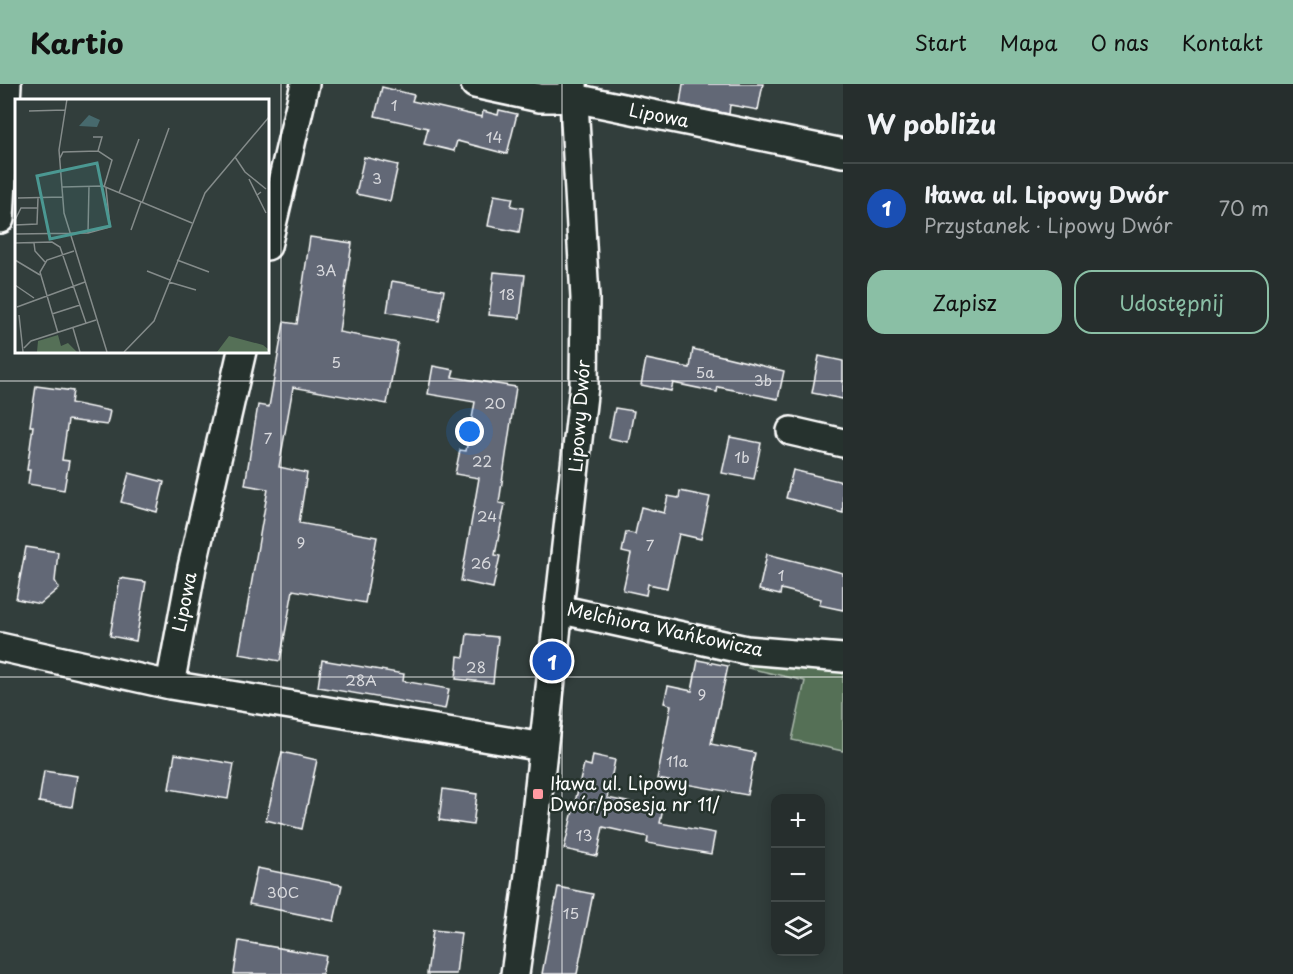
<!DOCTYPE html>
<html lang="pl">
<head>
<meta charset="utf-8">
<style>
  body { margin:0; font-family:"Playpen Sans",sans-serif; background:#2e3635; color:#f1f3f6 }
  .controls { position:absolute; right:18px; bottom:18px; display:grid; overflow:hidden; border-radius:12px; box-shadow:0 3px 15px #0003 }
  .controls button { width:54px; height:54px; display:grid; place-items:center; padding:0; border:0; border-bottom:2px solid #424a49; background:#262e2d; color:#f1f3f6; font:30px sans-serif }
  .you { position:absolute; left:470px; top:348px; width:21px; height:21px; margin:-15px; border:4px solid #fff; border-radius:50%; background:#1a73e8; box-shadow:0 0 0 9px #1a73e833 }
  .badge { display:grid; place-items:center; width:39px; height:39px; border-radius:50%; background:#8abfa5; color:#fff; font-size:20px; font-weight:700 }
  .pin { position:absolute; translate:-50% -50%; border:3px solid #fff; box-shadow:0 2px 6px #0006 }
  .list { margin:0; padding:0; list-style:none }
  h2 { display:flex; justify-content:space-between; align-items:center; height:78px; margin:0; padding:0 24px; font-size:26px }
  h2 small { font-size:20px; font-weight:400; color:#a4a8aa }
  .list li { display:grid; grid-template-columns:39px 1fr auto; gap:18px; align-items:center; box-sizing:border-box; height:90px; padding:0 24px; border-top:2px solid #424a49 }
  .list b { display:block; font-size:22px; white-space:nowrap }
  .list p { margin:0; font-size:20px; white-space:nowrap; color:#a4a8aa }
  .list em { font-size:20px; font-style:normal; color:#a4a8aa }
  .actions { display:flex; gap:12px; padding:18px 24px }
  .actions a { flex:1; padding:14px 0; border:2px solid #8abfa5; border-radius:18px; text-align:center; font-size:21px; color:#8abfa5 }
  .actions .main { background:#8abfa5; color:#111 }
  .icon { flex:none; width:33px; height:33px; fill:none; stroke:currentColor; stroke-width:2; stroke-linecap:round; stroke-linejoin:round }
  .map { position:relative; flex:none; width:843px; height:890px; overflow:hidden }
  header { display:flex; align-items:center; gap:36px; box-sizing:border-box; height:84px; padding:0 30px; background:#8abfa5; color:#111 }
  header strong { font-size:28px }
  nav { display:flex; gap:33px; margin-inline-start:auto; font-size:21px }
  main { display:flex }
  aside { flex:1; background:#262e2d }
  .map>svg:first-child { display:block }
  .green { fill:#557057; stroke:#aab8ab; stroke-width:1.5 }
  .building { fill:#626876; stroke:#fff; stroke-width:1.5 }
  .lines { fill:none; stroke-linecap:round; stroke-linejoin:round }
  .minor-casing { stroke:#fff; stroke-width:32 }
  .minor { stroke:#26332d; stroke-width:27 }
  .grid { fill:none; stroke:#fff; stroke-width:1.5; stroke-opacity:0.55 }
  .poi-dot { fill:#ff9aa2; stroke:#26332d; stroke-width:2 }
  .labels { text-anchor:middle; stroke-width:5; stroke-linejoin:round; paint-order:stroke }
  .number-label { font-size:15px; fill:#d8d9dd }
  .street-label { font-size:18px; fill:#fff; stroke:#26332d }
  .poi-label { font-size:18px; fill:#fff; stroke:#26332d; text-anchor:start }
  .inset-road { fill:none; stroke:#848b8a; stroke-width:1.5 }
  .view { fill:#4b9892; fill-opacity:0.15; stroke:#4b9892; stroke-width:3 }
  .inset-edge { fill:none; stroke:#fff; stroke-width:3 }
</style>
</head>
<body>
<header>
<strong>Kartio</strong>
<nav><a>Start</a><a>Mapa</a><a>O nas</a><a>Kontakt</a></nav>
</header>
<main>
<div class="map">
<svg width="843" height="890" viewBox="0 0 843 890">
  <rect width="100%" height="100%" fill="#323e3c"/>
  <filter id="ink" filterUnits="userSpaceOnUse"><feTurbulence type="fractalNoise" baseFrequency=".0167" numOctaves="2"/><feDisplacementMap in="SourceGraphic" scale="12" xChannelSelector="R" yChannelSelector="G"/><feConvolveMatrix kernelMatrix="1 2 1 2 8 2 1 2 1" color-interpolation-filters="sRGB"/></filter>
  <g filter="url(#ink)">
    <path class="green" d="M752,578l91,7v82l-51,-11 13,-59 -57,-13z"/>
    <path class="building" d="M683,0h80l-5,26 -28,-5 -1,9 -49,-10z
      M382,3l32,8 -2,6 70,16 1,-6 15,4 1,-5 18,4 -10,40 -50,-13 -3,10 -30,-7 4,-16 -53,-12z
      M364,73l34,8 -8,36 -34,-7z
      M494,111l19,3 -2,8 12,2 -4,24 -31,-6z
      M310,153l42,6 -13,89 59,11 -11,61 -94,-17 -14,80 28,6 -8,50 78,14 -12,66 -72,-13 -13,71 -41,-7 29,-165 -23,-4 13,-80 11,2 15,-85 13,2z
      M494,188l31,3 -5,43 -31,-3z
      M392,197l52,9 -5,31 -52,-9z
      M693,265l91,22 -6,28 -60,-12 -1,5 -44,-9 -2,8 -30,-6 5,-26 44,9z
      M819,272l24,5v38l-31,-6z
      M433,282l21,4 -2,7 64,10 -17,116 6,1 -10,51 5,1 -7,32 -32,-7 18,-103 -24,-4 5,-24 6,1 9,-49 -47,-8z
      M36,302l37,5 -2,12 39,8 -3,14 -39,-5 -6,40 7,1 -5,29 -36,-6 2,-14h-3l6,-44h-3z
      M615,324l19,3 -6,31 -19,-4z
      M730,353l31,6 -7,36 -32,-6z
      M793,386l50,12v31l-57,-15z
      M129,389l35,9 -7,30 -36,-10z
      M680,407l30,6 -9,42 -22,-5 -12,54 -19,-4 -2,11 -23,-5 8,-36 -9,-2 4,-20 9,2 6,-27 23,6 4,-17 11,2z
      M26,463l32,5 -3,29 4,7 -19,16 -24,-5z
      M767,470l76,19v37l-24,-5 2,-6 -40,-10 -1,6 -21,-5z
      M120,494l26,4 -10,59 -26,-5z
      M467,550l31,3 -5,46 -37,-4 2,-23 6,1z
      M322,576l82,14 -1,7 46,8 -4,20 -127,-22z
      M698,576l30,6 -17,78 44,9 -8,42 -90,-16 14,-74 -7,-2 4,-17 24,5z
      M282,668l35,8 -15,69 -36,-9z
      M175,670l59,10 -6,35 -59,-10z
      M593,671l22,5 -8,38 56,11 -3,14 55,10 -4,21 -64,-11 1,-6 -45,-10 -6,29 -33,-7 20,-85 7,2z
      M44,687l33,5 -5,31 -33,-5z
      M443,705l34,5 -4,31 -34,-5z
      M257,784l85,17 -8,36 -85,-17z
      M558,803l35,7 -16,80h-35z
      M433,846l28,3 -5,41h-29z
      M239,857l87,15 -4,18h-88z"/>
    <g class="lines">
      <g class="minor-casing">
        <path id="minor" d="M475,0l65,14h34l269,55
          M0,135l7,-135
          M267,162l38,-162
          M791,347l52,12
          M558,525l188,41 97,8
          M0,563l170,38 373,62
          M170,601l22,-118 50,-216
          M515,890l14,-99 55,-489 1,-88 -12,-214"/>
      </g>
      <use href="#minor" class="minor"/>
    </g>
  </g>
  <path class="grid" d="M281,0v890M562,0v890M0,297h843M0,593h843"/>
  <rect class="poi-dot" x="532" y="704" width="12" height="12" rx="3"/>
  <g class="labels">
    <g class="number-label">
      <text x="394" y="27">1</text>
      <text x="494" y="59">14</text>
      <text x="377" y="100">3</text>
      <text x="326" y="192">3A</text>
      <text x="507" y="216">18</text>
      <text x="336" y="284">5</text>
      <text x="705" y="294">5a</text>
      <text x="763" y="302">3b</text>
      <text x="495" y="325">20</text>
      <text x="268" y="360">7</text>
      <text x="742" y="379">1b</text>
      <text x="482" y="383">22</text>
      <text x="487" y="438">24</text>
      <text x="301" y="464">9</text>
      <text x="650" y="467">7</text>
      <text x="481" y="485">26</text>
      <text x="781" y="497">1</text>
      <text x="476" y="589">28</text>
      <text x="361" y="602">28A</text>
      <text x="702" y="616">9</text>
      <text x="677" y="683">11a</text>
      <text x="584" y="757">13</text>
      <text x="283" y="814">30C</text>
      <text x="571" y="835">15</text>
    </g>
    <g class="street-label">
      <text transform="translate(659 32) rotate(11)" y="6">Lipowa</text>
      <text transform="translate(580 332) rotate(-86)" y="6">Lipowy Dwór</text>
      <text transform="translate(185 518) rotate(-79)" y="6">Lipowa</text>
      <text transform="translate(665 546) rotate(12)" y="6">Melchiora Wańkowicza</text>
    </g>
    <g class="poi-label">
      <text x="550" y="706">Iława ul. Lipowy<tspan x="550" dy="21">Dwór/posesja nr 11/</tspan></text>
    </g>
  </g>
  <g transform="translate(15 15)">
    <rect width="254" height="254" fill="#323e3c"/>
    <path d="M43,236l3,11 7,-3 9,9h-40l1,-11zM214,237l34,9 5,4 -1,3h-50z" fill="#557057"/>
    <path d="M74,16l11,5 -3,7 -18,-1z" fill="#47696d"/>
    <path class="inset-road" d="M52,0l-8,51 5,63 43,139M14,12l36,-1M78,38h9l-4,14 14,9 -8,27M220,58l10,15 21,17M45,59l3,-6 35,-1M234,80l8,16 4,-3M47,88l41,-1 89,37M104,94l20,-54M242,96l9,18M3,99l45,-1M127,104l27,-75M0,121l6,-12h17M0,126l22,-1 1,-26M116,131l10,-28M73,134l22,-6 -4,-39M0,135l73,-1 1,-47M0,144l37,-1 8,5 26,76M19,144l1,8 10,11M0,161l25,15M162,161l32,12M132,172l23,9M154,183l27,8M0,186l19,13M2,208l68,-25M37,215l28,-9M4,216l4,37M58,229l7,24M43,234l-18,-61 7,-12 27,-9M9,249l7,-7 65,-21M109,253l30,-31 51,-128 64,-76"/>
    <path class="view" d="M82,64l13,63 -60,13 -13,-63z"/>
    <rect width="254" height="254" class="inset-edge"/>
  </g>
</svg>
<div class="controls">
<button>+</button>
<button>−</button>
<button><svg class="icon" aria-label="layers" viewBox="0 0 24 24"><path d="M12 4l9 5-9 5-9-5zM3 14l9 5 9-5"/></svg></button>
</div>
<div class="you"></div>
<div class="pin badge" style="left:552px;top:577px;background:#1a4fb4">1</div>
</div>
<aside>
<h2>W pobliżu<small></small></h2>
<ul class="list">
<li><span class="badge" style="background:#1a4fb4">1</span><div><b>Iława ul. Lipowy Dwór</b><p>Przystanek · Lipowy Dwór</p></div><em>70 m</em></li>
</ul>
<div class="actions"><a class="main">Zapisz</a><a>Udostępnij</a></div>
</aside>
</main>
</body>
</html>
